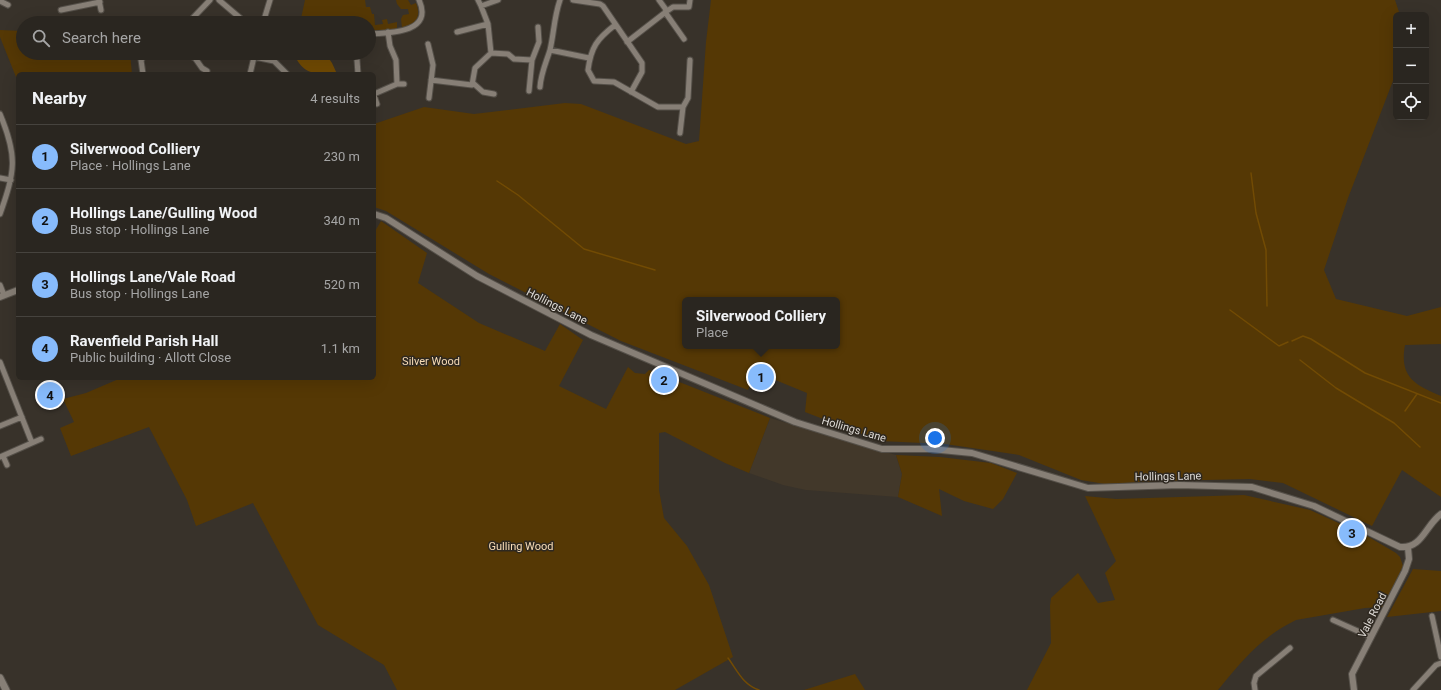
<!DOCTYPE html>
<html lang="en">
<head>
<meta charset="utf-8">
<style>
  body { margin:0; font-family:Roboto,sans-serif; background:#36322d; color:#f1f3f6 }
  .controls { position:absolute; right:12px; top:12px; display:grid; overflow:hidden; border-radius:6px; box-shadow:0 4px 16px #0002 }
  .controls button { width:36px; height:36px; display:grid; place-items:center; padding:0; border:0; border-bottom:1px solid #46433e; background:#2a2620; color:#f1f3f6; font:20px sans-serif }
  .you { position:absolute; left:935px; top:438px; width:14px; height:14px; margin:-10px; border:3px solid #fff; border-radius:50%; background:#1a73e8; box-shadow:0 0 0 6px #1a73e833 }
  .badge { display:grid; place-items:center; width:26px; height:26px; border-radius:50%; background:#87bbfc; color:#111; font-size:13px; font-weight:700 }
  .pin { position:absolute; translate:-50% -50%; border:2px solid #fff; box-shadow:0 1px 4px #0006 }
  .popup { position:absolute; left:682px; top:297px; width:158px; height:52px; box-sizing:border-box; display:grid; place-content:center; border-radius:6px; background:#2a2620; filter:drop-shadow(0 1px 3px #0005); font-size:13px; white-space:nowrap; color:#a5a5a5 }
  .popup b { font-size:15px; color:#f1f3f6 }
  .popup::after { content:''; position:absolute; left:50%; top:100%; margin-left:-8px; border:8px solid transparent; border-top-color:#2a2620 }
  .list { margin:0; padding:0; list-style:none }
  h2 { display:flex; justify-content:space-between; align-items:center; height:52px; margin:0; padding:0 16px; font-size:17px }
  h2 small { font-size:13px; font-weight:400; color:#a5a5a5 }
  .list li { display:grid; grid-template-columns:26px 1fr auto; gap:12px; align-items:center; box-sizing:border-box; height:64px; padding:0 16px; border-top:1px solid #46433e }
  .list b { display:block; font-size:15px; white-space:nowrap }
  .list p { margin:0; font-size:13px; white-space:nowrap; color:#a5a5a5 }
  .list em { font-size:13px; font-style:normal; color:#a5a5a5 }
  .icon { flex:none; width:22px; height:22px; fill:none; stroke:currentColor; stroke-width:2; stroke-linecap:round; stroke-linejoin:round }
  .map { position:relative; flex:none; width:1441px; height:690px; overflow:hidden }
  .search { position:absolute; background:#2a2620; box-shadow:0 4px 16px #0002; left:16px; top:16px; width:360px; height:44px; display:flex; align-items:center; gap:10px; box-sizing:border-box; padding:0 14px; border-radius:22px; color:#a5a5a5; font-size:15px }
  .panel { position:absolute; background:#2a2620; box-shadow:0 4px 16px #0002; left:16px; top:72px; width:360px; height:308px; border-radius:6px }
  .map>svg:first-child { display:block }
  .built { fill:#42382a }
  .green { fill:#553805; fill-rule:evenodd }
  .water { fill:#724b04 }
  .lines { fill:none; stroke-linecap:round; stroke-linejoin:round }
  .stream { stroke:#724b04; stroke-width:1.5 }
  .minor-casing { stroke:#555049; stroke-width:7 }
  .tertiary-casing { stroke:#555049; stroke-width:8 }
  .secondary-casing { stroke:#555049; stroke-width:9 }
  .minor { stroke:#877f76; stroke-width:5 }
  .tertiary { stroke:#877f76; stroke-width:6 }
  .secondary { stroke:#877f76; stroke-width:7 }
  .labels { text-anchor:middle; stroke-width:3; stroke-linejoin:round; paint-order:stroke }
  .street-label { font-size:11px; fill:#dfdbd6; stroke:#2e2820 }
  .park-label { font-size:11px; fill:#f8dcb6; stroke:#2e2820 }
</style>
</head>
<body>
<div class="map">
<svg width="1441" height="690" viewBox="0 0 1441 690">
  <rect width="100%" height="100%" fill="#38322a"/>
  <path class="built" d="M770,418l126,37 6,19 -4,23 -92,-7 -23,-5 -34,-12z"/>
  <path class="green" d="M305,0h60l1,7h4l2,7h2l1,11 8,-1 -1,-4 5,-1 1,5 9,-2v8l-28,4v-11h-69z
    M396,0h12l3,5 5,-2c4,10 2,16 -4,25h-10l-1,-9 2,-4 6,-1 -1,-5h-7l-4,-5z
    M711,0h684l5,15h-4v58l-48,125 -24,72 12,29 71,17 34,-9v37l-36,1c-6,32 10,40 36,51v101l-39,-27 -30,56 -89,-43 -33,-4 -91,2 -54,3 -24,-4 -62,-25 -74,-11 -65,-3 -75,-29 2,-19 -51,-21 -8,18 -127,-49 -132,-67 -103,-63 -12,-4v-83l50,-17 50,7 91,-11 16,1 105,40 13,-3 7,-99zM685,300h152v46h-152z
    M0,30l23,1v22h107l2,21h-114v8l-18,-45z
    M381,221l46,32 -9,30 61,40 66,28 15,-27 23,16 -24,46 47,23 22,-42 7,6 10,1 4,-4 121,48 -21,55 -24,-10 -60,-31 -6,1v57l5,28 23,28 22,39 24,72 -58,33h-278l-13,-25 -66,-40 -65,-122 -57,23 -9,-26 -38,-73 -78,29 -11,-28 14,-6 -11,-23 23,-6 35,-15h253v-145z
    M896,455l44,2 51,6 26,10 -14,26 -10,10 -29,-8 -25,-12 3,27 -44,-19 4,-23z
    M1244,495l66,15 57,26 29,17 4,4 3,9 -20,41 -18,1 -69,12c-35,17 -54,41 -78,70h-191l24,-47 -1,-37 1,-8 27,-25 20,30 17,-3 -10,-27 11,-12 -31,-65 31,3z
    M1413,569l28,2v40l-54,6z
    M855,674l10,16h-61z"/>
  <path class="water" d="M325,53l7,10 5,11c-19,0 -33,2 -42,-18z"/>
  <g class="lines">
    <path class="stream" d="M1251,173l5,40 10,37 1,56
      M497,181l21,14 66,54 71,21
      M1230,310l49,36 9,-4
      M1292,341l11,-5 8,3 54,34 76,30
      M1300,360l36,28 58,35 26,24
      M1405,411l12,-17
      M728,658c9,12 15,27 31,32"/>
    <g class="minor-casing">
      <path id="minor" d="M99,0l2,10
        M219,0l27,23
        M478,0l3,6 17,-6
        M573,0l27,4 3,2 39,57v9l-11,20
        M659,0l8,11
        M0,1l8,4
        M61,10l39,-8
        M665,12l19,27
        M188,23l22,-23
        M263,23l7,-23
        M615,25c-18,14 -24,22 -27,45l6,11 20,1 44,25h25l5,-9 2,-38
        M388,32l2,14 6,14 1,24
        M457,32l31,-8
        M369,34c21,-1 65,-1 50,-34
        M627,42l40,-31 6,-4h16l1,-7
        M428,44l5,21 -4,33
        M550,50l39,8
        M185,53l10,5 7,10 5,3
        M491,53l17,1 6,5 18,1 7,-18 -1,-15
        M254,57l20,4 13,13
        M357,60l1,14
        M143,74l-2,-14 6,-7
        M250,74l5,-21
        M431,80l41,5 3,-17 16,-15 -3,-29 -7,-18
        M473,83l10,9 11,2
        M540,87c1,-14 6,-24 10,-37 4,-17 4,-33 10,-50
        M529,91l3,-31
        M374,94l23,-10h7
        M374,95l3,9
        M0,114c18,43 15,57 0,100
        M680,133l3,-26
        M0,178l11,2
        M0,285l4,10
        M0,362l32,81
        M0,426l22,-9
        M3,456l4,9
        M0,457l41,-18
        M1432,616l9,41
        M1333,620l38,17
        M1255,690l-1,-7 2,-7 34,-28
        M1413,690l23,-25 5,-2"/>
    </g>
    <g class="tertiary-casing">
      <path id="tertiary" d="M374,214l12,4 91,58 114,59 204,87 87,27h49l41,4 116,35 91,-3 73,2 62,19 86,41c22,2 25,-21 41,-33
        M0,297l18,-7
        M1354,690l-2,-16 53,-103 4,-12 -1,-11"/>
    </g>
    <g class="secondary-casing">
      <path id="secondary" d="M0,678l6,12"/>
    </g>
    <use href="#minor" class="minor"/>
    <use href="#tertiary" class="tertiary"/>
    <use href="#secondary" class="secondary"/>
  </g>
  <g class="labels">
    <g class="street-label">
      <text transform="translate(557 306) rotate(27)" y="4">Hollings Lane</text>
      <text transform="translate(854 429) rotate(16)" y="4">Hollings Lane</text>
      <text transform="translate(1168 476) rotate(-1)" y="4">Hollings Lane</text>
      <text transform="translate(1372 615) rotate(-63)" y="4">Vale Road</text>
    </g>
    <g class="park-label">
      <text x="431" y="365">Silver Wood</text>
      <text x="521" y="550">Gulling Wood</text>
    </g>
  </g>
</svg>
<div class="controls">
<button>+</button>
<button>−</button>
<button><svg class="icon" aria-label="locate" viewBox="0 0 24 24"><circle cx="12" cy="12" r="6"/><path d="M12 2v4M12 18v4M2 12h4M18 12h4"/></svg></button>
</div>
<div class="you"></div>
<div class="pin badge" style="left:761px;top:377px">1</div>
<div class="popup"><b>Silverwood Colliery</b>Place</div>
<div class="pin badge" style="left:664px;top:380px">2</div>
<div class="pin badge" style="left:1352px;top:533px">3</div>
<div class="pin badge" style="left:50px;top:395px">4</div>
<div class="search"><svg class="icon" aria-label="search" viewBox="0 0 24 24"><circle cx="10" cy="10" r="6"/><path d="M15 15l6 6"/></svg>Search here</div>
<section class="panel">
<h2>Nearby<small>4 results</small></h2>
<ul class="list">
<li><span class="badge">1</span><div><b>Silverwood Colliery</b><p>Place · Hollings Lane</p></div><em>230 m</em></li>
<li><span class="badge">2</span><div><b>Hollings Lane/Gulling Wood</b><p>Bus stop · Hollings Lane</p></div><em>340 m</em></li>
<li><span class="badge">3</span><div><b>Hollings Lane/Vale Road</b><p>Bus stop · Hollings Lane</p></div><em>520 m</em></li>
<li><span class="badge">4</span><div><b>Ravenfield Parish Hall</b><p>Public building · Allott Close</p></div><em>1.1 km</em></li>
</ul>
</section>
</div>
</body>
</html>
